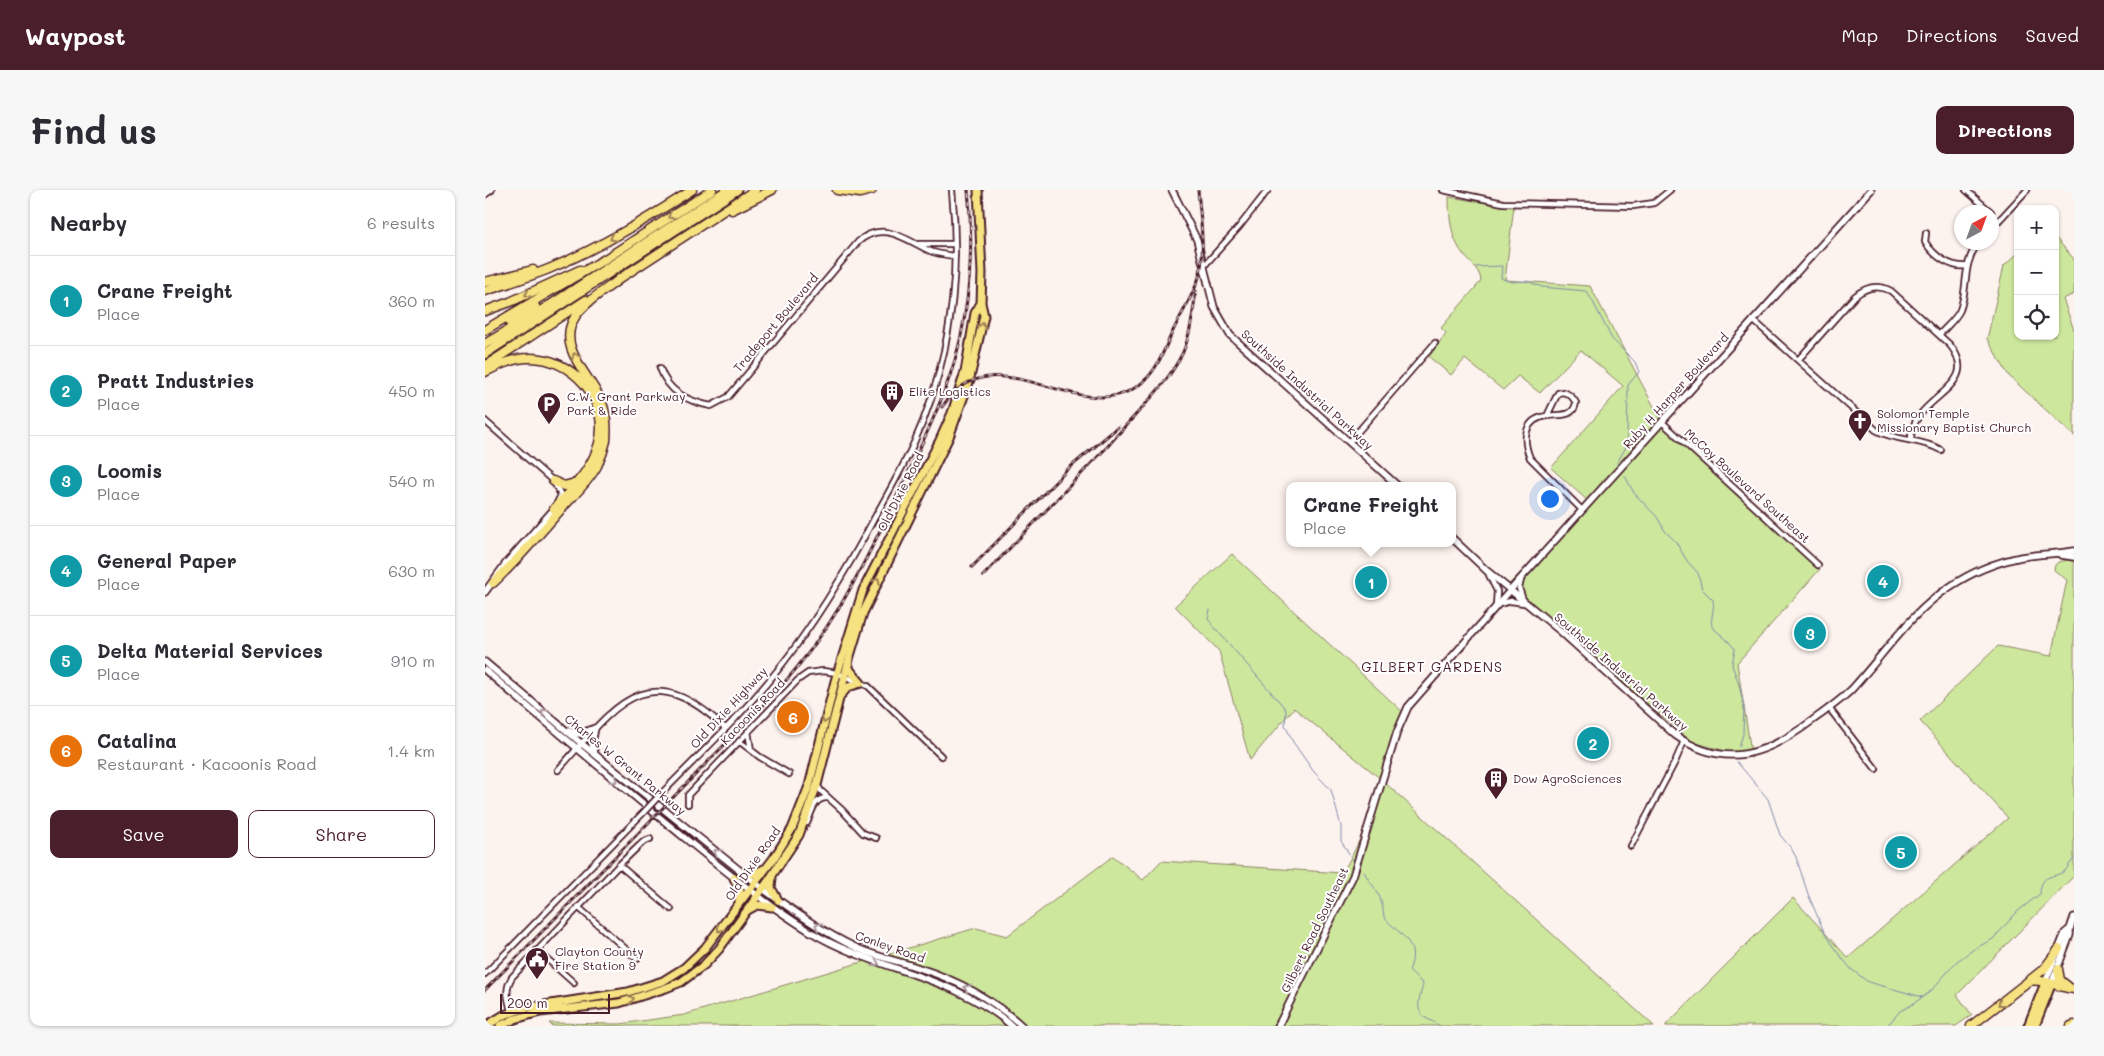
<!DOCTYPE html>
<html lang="en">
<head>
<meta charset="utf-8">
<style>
  body { margin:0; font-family:Mali,sans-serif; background:#f7f7f7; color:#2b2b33 }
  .controls { position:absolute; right:15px; top:15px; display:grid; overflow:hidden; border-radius:10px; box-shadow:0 1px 4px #0004 }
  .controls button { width:45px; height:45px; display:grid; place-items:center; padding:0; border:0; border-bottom:1px solid #e1e1e2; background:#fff; color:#2b2b33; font:25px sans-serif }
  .compass { position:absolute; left:1469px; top:15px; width:45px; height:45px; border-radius:50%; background:#fff; box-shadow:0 1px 4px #0004; rotate:41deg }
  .scale { position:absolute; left:15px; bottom:12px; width:110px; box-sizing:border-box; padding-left:5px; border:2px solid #4a1f2b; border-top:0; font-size:14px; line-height:18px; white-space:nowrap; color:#4a1f2b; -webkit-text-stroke:4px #fff; paint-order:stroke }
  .you { position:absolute; left:1064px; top:308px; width:18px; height:18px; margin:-12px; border:4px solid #fff; border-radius:50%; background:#1a73e8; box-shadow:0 0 0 8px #1a73e833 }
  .badge { display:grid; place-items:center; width:32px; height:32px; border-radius:50%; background:#4a1f2b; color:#fff; font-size:16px; font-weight:700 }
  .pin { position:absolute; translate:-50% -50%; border:2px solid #fff; box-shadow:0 1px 5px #0006 }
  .popup { position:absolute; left:801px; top:292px; width:170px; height:65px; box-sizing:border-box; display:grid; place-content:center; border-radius:10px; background:#fff; filter:drop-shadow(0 1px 4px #0005); font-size:16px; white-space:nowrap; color:#7c7c81 }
  .popup b { font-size:19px; color:#2b2b33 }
  .popup::after { content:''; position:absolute; left:50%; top:100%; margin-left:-10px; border:10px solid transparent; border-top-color:#fff }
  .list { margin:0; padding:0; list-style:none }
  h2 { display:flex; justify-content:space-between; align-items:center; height:65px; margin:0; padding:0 20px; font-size:21px }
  h2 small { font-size:16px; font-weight:400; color:#7c7c81 }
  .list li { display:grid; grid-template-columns:32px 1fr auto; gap:15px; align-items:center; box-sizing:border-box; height:90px; padding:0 20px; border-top:1px solid #e1e1e2 }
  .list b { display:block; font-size:19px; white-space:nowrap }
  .list p { margin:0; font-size:16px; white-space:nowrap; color:#7c7c81 }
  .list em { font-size:16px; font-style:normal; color:#7c7c81 }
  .actions { display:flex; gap:10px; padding:15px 20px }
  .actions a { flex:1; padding:11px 0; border:1px solid #4a1f2b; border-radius:10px; text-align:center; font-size:18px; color:#4a1f2b }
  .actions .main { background:#4a1f2b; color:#fff }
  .icon { flex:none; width:28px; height:28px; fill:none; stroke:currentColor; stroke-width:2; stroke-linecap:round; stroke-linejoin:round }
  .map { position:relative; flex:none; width:1589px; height:836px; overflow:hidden; border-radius:10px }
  header { display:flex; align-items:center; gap:30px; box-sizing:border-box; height:70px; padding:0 25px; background:#4a1f2b; color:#fff }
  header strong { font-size:24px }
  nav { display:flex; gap:28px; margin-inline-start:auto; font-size:18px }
  .intro { display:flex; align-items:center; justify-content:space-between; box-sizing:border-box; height:120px; padding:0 30px }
  h1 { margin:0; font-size:35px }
  .button { padding:12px 22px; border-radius:10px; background:#4a1f2b; color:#fff; font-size:18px; font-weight:700 }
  main { display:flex; gap:30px; padding:0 30px }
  aside { flex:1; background:#fff; border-radius:10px; box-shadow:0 1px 4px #0004 }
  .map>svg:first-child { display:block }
  .green { fill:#cde79d; stroke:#8c8364 }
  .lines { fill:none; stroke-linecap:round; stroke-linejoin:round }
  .stream { stroke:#7f8aaa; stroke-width:1 }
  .street-casing { stroke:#4a1f2b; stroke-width:8 }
  .secondary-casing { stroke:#4a1f2b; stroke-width:9 }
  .primary-casing { stroke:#4a1f2b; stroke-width:11 }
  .highway-casing { stroke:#4a1f2b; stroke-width:11 }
  .street { stroke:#fff; stroke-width:4.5 }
  .secondary { stroke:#fff; stroke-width:5.5 }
  .primary { stroke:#f6e281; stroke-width:7 }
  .highway { stroke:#f6e281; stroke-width:8 }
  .rail-casing { stroke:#4a1f2b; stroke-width:3 }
  .rail { stroke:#fff; stroke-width:1; stroke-dasharray:4; stroke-linecap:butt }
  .street-bridge-casing { stroke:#4a1f2b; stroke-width:8; stroke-linecap:butt }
  .street-bridge { stroke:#fff; stroke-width:4.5 }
  .oneway { stroke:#a08056 }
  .oneway2 { stroke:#ae9aa0 }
  .labels { text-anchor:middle; stroke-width:4; stroke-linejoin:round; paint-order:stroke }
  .street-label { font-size:12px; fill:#4a1f2b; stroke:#fff }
  .poi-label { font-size:12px; fill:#4a1f2b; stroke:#fff; text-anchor:start }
  .neighbourhood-label { font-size:14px; letter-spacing:1px; fill:#4a1f2b; stroke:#fff }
</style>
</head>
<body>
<header>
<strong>Waypost</strong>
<nav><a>Map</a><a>Directions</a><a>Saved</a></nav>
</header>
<div class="intro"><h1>Find us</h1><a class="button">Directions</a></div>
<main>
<aside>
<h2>Nearby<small>6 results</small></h2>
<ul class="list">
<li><span class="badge" style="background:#0f9aa8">1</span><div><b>Crane Freight</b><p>Place</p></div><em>360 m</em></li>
<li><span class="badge" style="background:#0f9aa8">2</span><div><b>Pratt Industries</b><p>Place</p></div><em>450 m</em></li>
<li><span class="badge" style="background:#0f9aa8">3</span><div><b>Loomis</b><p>Place</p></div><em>540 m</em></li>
<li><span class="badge" style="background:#0f9aa8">4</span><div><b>General Paper</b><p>Place</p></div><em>630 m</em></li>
<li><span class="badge" style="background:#0f9aa8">5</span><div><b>Delta Material Services</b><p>Place</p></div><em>910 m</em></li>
<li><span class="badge" style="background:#e8710a">6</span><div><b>Catalina</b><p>Restaurant · Kacoonis Road</p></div><em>1.4 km</em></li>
</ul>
<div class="actions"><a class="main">Save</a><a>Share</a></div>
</aside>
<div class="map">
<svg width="1589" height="836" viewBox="0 0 1589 836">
  <rect width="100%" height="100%" fill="#fdf3ee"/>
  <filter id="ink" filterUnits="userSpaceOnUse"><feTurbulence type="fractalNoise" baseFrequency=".02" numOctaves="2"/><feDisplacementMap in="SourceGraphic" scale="10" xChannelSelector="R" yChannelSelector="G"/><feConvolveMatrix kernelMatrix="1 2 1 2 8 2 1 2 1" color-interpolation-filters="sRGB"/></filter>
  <g filter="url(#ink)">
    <path class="green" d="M964,7l51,8 14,1 -9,74 85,6 71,134 159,149 -83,94 15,95 -60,-16 -183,-158 50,-48 30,-34 -38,-34 72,-82 -42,-36 -41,43 -22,-17 -15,14 -38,-31 -14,16 -22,-18 17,-24 -5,-5 40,-47c-1,-14 -17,-22 -23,-35 -8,-15 -9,-33 -9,-49z
      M1570,47l19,22v35l-11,5 11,31v106l-65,-60 -22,-37 17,-73 14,-13v83h37z
      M747,364l173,160 -23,66 272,246h-1102l-3,-3 71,1 64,-9 292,-87 31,8 106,-80 30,24 18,-19 181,12c18,-29 29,-60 40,-93l-88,-72 -44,52 -31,-109 -44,-45z
      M1583,370l6,2v314l-117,119 15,20 -16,11h-291l128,-128 55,60 160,-140 -88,-97 78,-75 53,10 16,-76 -13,-10 1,-5 3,-3z"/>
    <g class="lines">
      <path class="stream" d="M991,77l26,-1 -1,12 10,4 16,-1 15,6 44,4 6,9 20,39 23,23 4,10 -11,13 -1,60 -10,18 1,2
        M1140,286l9,17 23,24 8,14 11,11 11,19 11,12 4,16 11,11c2,10 -3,18 -1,27l16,14 7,8 -3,16 7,20 5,22 -1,27 -4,13
        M725,420l-2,9 7,9 69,79 2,4 -1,14 8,17 21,30 17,18 10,36v15l12,19
        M1252,572l31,37 12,36 11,13 5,9 12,37 17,40 9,14 17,21 17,13 54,15
        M879,682c12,20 17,20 20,45 16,19 37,25 25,54l14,13c-2,12 -10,25 3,34 4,3 9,4 14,8
        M1402,836l13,-15 10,-5 21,-15 25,-29 18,-13 19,-10 25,-28 22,-17c1,-21 12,-15 25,-23l9,-13"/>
      <g class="street-casing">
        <path id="street" d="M958,0l60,13 130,3 21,-3 16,-13
          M1481,0l25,22
          M1506,39l36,-39
          M1441,43l-1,9c9,14 25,26 42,24
          M434,54h36
          M718,77l36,-40 29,-37
          M1268,130l123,110c21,12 44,8 65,20
          M1455,144c6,-7 16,-15 20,-24 9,-24 1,-45 19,-68
          M1313,170l57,-64c11,-9 23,-12 36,-5l59,54c35,44 -40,51 -39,95
          M175,178c8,24 27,33 51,38l17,-9 130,-155c24,-22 47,-3 70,8 8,4 18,5 27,6
          M1078,202c7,2 10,5 13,11 -3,15 -16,11 -29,13l11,-23z
          M1062,226c-23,3 -25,23 -17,42l52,52
          M0,231l68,60 8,14 -3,6
          M1177,232l156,143
          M864,252l86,-99
          M1004,385l8,16 -1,15
          M1014,414l12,-3 13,2 -5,-15 2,-8
          M1344,518l47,61
          M263,541l3,19
          M254,551l21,16 29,17
          M73,580c56,-62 88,-117 167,-42
          M332,595l4,6 21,19 21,23 13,5
          M173,607c40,-41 83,-81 119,-126 39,-49 70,-101 99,-156 13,-23 26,-46 37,-70 37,-81 48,-167 39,-255
          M203,614v-9l110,-115 10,-7 15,-2 14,2 31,13 73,70
          M322,633c5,-11 7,-26 21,-25
          M1146,656l44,-84 9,-21
          M134,675l52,44
          M93,717l59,52
          M52,760l37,33
          M0,784l158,-161
          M27,823c-4,-13 -8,-23 0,-36l107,-112 24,-23 7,-3"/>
      </g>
      <g class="secondary-casing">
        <path id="secondary" d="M687,0l25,50 17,67 16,28 168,151
          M0,4l6,-4
          M967,348l35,33 72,59 116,105c51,36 93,19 138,-15 14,-10 27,-19 39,-31 32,-35 59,-77 99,-103 21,-14 46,-24 70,-29 18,-3 35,-3 53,-6
          M1576,365l13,2
          M0,402l22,-30 47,-53
          M0,472l97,82 181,145c29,21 61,44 94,59 20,9 41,13 62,20 38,12 73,31 103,58
          M0,480c59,51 119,101 179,151 48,39 95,79 147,111 64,39 144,43 201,94
          M84,541l11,3 15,-6
          M110,564l-3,-11 3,-15
          M1560,793l20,-50 5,-4
          M1566,795l19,-50v-6l4,-12
          M793,836l75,-150 44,-144 11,-25 114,-130 349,-387"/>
      </g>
      <g class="primary-casing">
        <path id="primary" d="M357,504l6,-7 13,-4 -11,-13 -2,-7
          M259,683l10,1 10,-5
          M287,687l-1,11 7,12
          M249,688l6,13 -1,10
          M263,720l9,-5 15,2
          M1,836l18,-11 21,-7 103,-16 35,-11 21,-13 21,-20 69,-90 18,-29 17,-43 26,-105 28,-91 77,-150 12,-27 13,-41 10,-59 6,-10
          M15,836l15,-7 25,-7 79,-9 47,-15 15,-6 23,-17 15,-16 50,-69 30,-45 18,-50 33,-129 13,-43 86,-176 20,-55 15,-66 -3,-13 1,-30 -4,-83
          M1543,836l17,-43
          M1550,836l16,-41"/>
      </g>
      <g class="highway-casing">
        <path id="highway" d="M352,0l23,3 12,-3
          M247,20l40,-20
          M134,89l136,-89
          M0,92l48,-12
          M0,101c22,-7 44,-14 66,-23 50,-21 96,-49 141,-78
          M0,121l25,-9 70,-32
          M25,133l25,-17
          M0,140l120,-71 107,-69
          M0,154l65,-39 177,-115
          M0,164l252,-164
          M0,176l101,-66
          M0,182c14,-7 28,-14 44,-14 43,-1 81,42 70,85 -7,27 -28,46 -45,66
          M68,291l11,5 11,-3
          M8,393c25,-23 47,-50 70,-76 12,-13 26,-26 34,-41 4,-8 7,-16 9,-25 1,-13 1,-26 -4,-38 -10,-26 -47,-55 -27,-86 11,-16 32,-28 47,-40
          M1573,779l2,11 10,8
          M1545,791c12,-3 31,7 44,8
          M1486,836l73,-57 15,-20
          M1586,836l3,-1"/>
      </g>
      <use href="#street" class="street"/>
      <use href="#secondary" class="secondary"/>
      <use href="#primary" class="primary"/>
      <use href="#highway" class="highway"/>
      <g class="rail-casing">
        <path id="rail" d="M457,217c53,-81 146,32 205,-29 11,-11 17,-28 24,-43 8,-17 23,-41 28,-58 7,-25 1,-61 -1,-87
          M487,377l95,-97 51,-43
          M498,386l125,-130c25,-31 58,-58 75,-94 8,-19 10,-41 13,-61
          M0,800l291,-298c54,-59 82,-115 116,-186 23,-48 48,-96 63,-146 15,-52 19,-117 13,-170"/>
      </g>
      <use href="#rail" class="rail"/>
      <g class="street-bridge-casing">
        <path id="street-bridge" d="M158,623l15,-16"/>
      </g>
      <use href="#street-bridge" class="street-bridge"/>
    </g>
    <defs><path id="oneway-chevron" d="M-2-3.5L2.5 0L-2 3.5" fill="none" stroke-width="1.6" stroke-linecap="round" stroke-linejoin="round" transform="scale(1.25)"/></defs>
    <g class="oneway">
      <use href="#oneway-chevron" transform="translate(186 26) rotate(147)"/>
      <use href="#oneway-chevron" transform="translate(128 48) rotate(152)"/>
      <use href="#oneway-chevron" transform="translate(43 104) rotate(155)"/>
      <use href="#oneway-chevron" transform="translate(497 136) rotate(-77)"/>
      <use href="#oneway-chevron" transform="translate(90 166) rotate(-115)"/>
      <use href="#oneway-chevron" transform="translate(392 391) rotate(-63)"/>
      <use href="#oneway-chevron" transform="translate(340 530) rotate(105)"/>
      <use href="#oneway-chevron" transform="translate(235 739) rotate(125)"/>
      <use href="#oneway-chevron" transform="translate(146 809) rotate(-15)"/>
      <use href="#oneway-chevron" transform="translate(1516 813) rotate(142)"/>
    </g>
    <g class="oneway2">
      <use href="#oneway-chevron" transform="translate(59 522) rotate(-140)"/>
      <use href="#oneway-chevron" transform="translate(129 590) rotate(40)"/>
      <use href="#oneway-chevron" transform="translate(232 662) rotate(-141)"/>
      <use href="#oneway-chevron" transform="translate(333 736) rotate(-149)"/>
      <use href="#oneway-chevron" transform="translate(391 773) rotate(20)"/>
      <use href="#oneway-chevron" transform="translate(482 798) rotate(-153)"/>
    </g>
  </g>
  <defs>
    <g id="building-pin" transform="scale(1.25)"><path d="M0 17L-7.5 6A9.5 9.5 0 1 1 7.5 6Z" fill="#4a1f2b" stroke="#fff"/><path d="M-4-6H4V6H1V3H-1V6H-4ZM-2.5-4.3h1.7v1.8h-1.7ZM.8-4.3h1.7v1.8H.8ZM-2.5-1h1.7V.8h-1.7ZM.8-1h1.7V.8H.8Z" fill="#fff"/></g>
    <g id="parking-pin" transform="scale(1.25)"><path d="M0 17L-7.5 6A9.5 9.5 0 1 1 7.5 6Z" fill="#4a1f2b" stroke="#fff"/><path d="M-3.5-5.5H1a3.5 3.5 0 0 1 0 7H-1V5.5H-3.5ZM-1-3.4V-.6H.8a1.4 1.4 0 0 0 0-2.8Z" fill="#fff"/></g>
    <g id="church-pin" transform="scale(1.25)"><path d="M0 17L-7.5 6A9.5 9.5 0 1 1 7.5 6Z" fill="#4a1f2b" stroke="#fff"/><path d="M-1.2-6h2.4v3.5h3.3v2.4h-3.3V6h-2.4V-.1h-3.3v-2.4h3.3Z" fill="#fff"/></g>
    <g id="civic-pin" transform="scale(1.25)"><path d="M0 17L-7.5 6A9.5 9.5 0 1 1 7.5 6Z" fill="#4a1f2b" stroke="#fff"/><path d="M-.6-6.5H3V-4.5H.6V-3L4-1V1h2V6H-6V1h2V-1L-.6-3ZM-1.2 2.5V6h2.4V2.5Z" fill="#fff"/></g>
  </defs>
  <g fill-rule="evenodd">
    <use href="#building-pin" x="407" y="202"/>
    <use href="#parking-pin" x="64" y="214"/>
    <use href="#church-pin" x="1375" y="231"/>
    <use href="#building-pin" x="1011" y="589"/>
    <use href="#civic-pin" x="52" y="769"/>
  </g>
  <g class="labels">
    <g class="street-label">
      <text transform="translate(291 133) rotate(-50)" y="4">Tradeport Boulevard</text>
      <text transform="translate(822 200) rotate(42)" y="4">Southside Industrial Parkway</text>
      <text transform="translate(1191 201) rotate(-48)" y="4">Ruby H Harper Boulevard</text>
      <text transform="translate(1262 296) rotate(42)" y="4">McCoy Boulevard Southeast</text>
      <text transform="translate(416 302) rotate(-63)" y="4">Old Dixie Road</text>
      <text transform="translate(1136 482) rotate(41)" y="4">Southside Industrial Parkway</text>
      <text transform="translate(244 518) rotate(-47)" y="4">Old Dixie Highway</text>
      <text transform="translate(268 522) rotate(-46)" y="4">Kacoonis Road</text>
      <text transform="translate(140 575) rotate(39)" y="4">Charles W Grant Parkway</text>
      <text transform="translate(268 674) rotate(-55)" y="4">Old Dixie Road</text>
      <text transform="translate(830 740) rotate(-64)" y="4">Gilbert Road Southeast</text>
      <text transform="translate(405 757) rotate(19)" y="4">Conley Road</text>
    </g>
    <g class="poi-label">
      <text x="424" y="206">Elite Logistics</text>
      <text x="82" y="211">C.W. Grant Parkway<tspan x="82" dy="14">Park &amp; Ride</tspan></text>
      <text x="1392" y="228">Solomon Temple<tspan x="1392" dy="14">Missionary Baptist Church</tspan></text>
      <text x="1028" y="593">Dow AgroSciences</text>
      <text x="70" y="766">Clayton County<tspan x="70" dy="14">Fire Station 9</tspan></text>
    </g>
    <g class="neighbourhood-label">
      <text x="947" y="482">GILBERT GARDENS</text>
    </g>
  </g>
</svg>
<div class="controls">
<button>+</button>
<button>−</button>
<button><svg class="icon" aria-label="locate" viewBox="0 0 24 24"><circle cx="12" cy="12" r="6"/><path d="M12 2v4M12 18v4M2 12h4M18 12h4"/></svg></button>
</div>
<svg class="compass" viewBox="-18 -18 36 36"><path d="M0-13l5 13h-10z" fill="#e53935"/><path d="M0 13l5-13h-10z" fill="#7c7c81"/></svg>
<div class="scale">200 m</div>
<div class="you"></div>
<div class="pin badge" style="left:886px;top:392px;background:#0f9aa8">1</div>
<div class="popup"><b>Crane Freight</b>Place</div>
<div class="pin badge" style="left:1108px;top:553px;background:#0f9aa8">2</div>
<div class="pin badge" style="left:1325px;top:443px;background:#0f9aa8">3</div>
<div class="pin badge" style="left:1398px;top:391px;background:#0f9aa8">4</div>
<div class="pin badge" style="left:1416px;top:662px;background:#0f9aa8">5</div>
<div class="pin badge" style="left:308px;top:527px;background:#e8710a">6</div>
</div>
</main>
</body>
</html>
